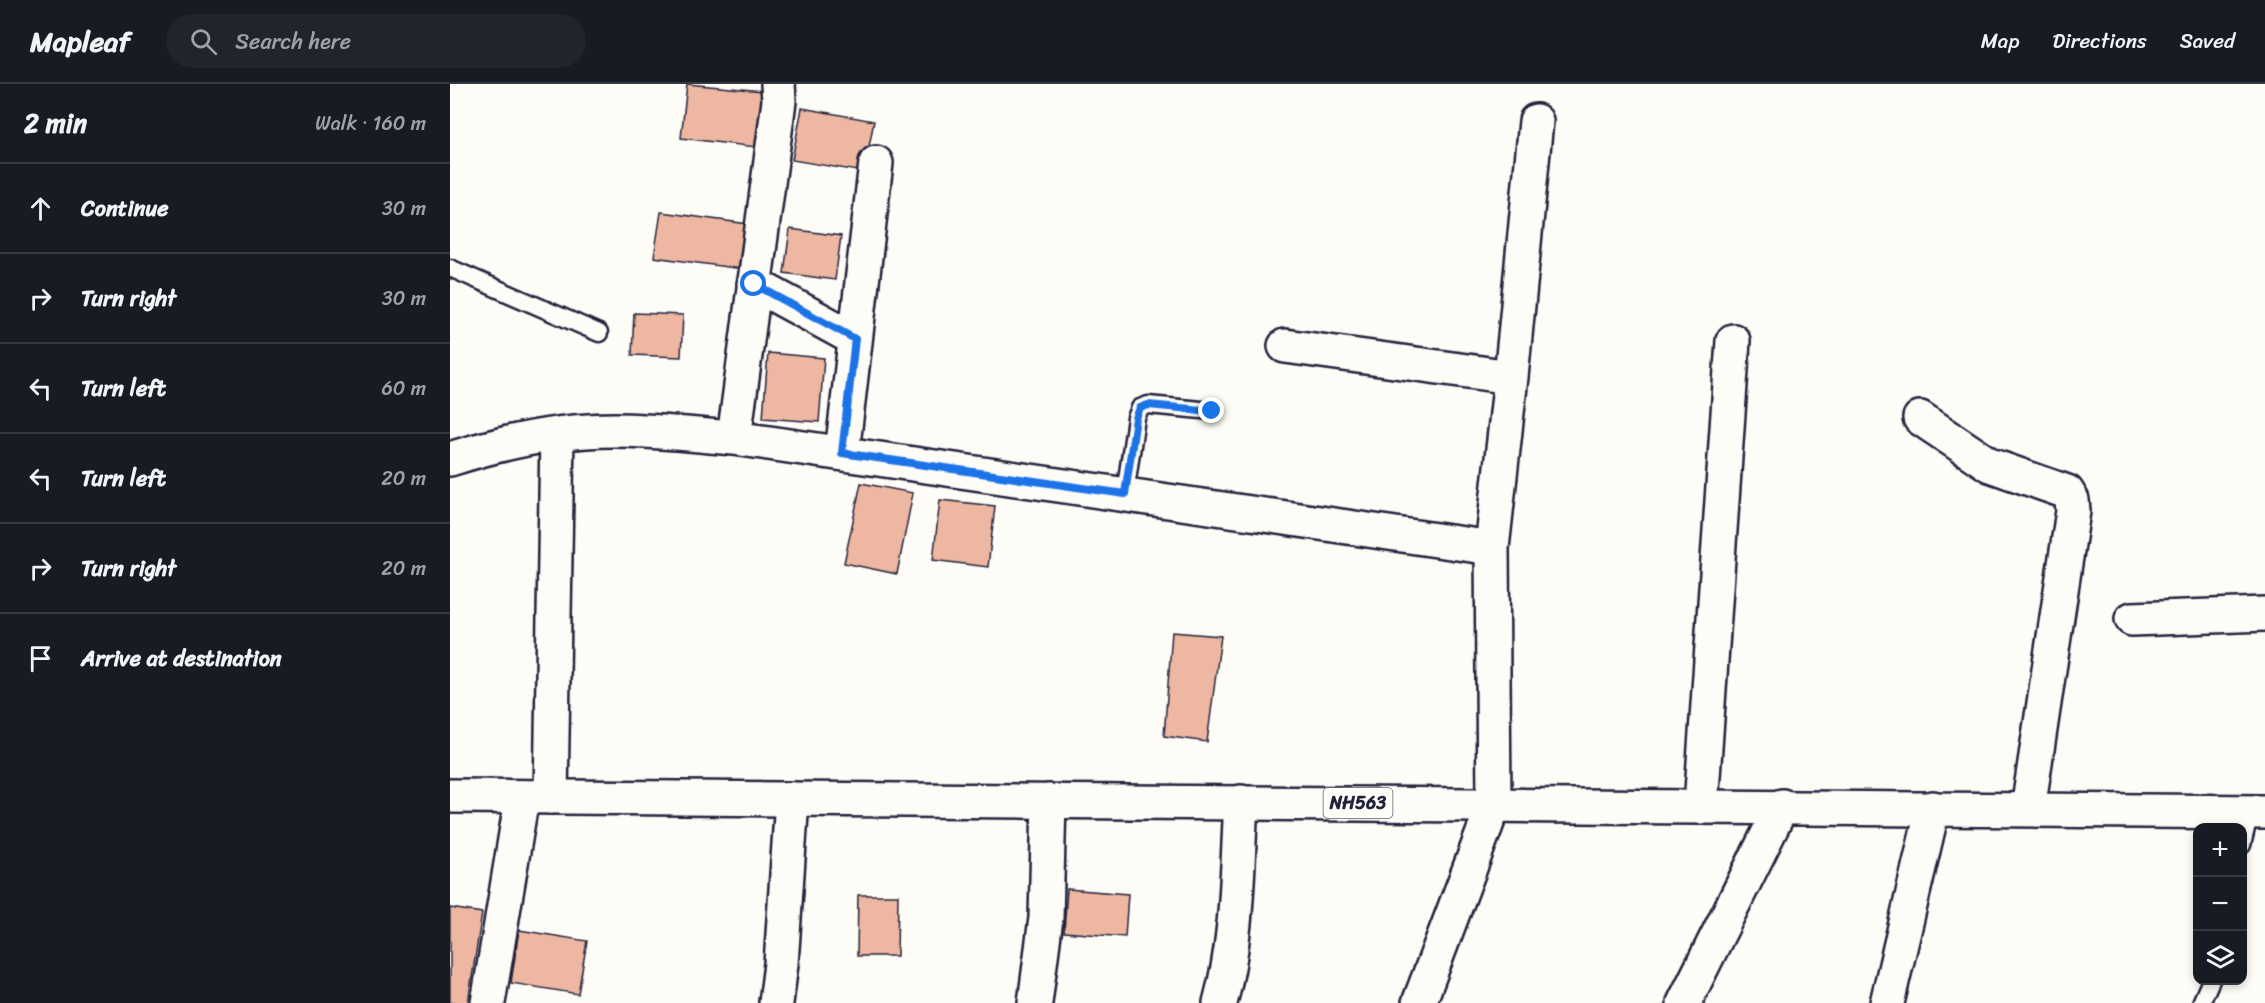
<!DOCTYPE html>
<html lang="en">
<head>
<meta charset="utf-8">
<style>
  body { margin:0; font-family:Sriracha,sans-serif; background:#20242c; color:#f1f3f6 }
  .controls { position:absolute; right:18px; bottom:18px; display:grid; overflow:hidden; border-radius:12px; box-shadow:0 3px 9px #0003 }
  .controls button { width:54px; height:54px; display:grid; place-items:center; padding:0; border:0; border-bottom:2px solid #363941; background:#171b24; color:#f1f3f6; font:30px sans-serif }
  .stop { position:absolute; width:18px; height:18px; margin:-14px; border:4px solid #1a73e8; border-radius:50%; background:#fff }
  .stop.end { background:#1a73e8; border-color:#fff; box-shadow:0 2px 6px #0008 }
  .list { margin:0; padding:0; list-style:none }
  h2 { display:flex; justify-content:space-between; align-items:center; height:78px; margin:0; padding:0 24px; font-size:26px }
  h2 small { font-size:20px; font-weight:400; color:#9ea1a6 }
  .list li { display:grid; grid-template-columns:39px 1fr auto; gap:18px; align-items:center; box-sizing:border-box; height:90px; padding:0 24px; border-top:2px solid #363941 }
  .list b { display:block; font-size:22px; white-space:nowrap }
  .list em { font-size:20px; font-style:normal; color:#9ea1a6 }
  .icon { flex:none; width:33px; height:33px; fill:none; stroke:currentColor; stroke-width:2; stroke-linecap:round; stroke-linejoin:round }
  .map { position:relative; flex:none; width:1815px; height:919px; overflow:hidden }
  header { display:flex; align-items:center; gap:36px; box-sizing:border-box; height:84px; padding:0 30px; background:#171b24; border-bottom:2px solid #363941 }
  header strong { font-size:28px }
  nav { display:flex; gap:33px; margin-inline-start:auto; font-size:21px }
  .search { width:420px; height:54px; background:#20242c; display:flex; align-items:center; gap:15px; box-sizing:border-box; padding:0 21px; border-radius:33px; color:#9ea1a6; font-size:22px }
  main { display:flex }
  aside { flex:1; background:#171b24 }
  .map>svg:first-child { display:block }
  .building { fill:#edb7a2; stroke:#22223b; stroke-width:1.5 }
  .lines { fill:none; stroke-linecap:round; stroke-linejoin:round }
  .lane-casing { stroke:#22223b; stroke-width:21 }
  .street-casing { stroke:#22223b; stroke-width:38 }
  .highway-casing { stroke:#22223b; stroke-width:38 }
  .lane { stroke:#fdfcf7; stroke-width:16 }
  .street { stroke:#fdfcf7; stroke-width:33 }
  .highway { stroke:#fdfcf7; stroke-width:33 }
  .route { stroke:#1a73e8; stroke-width:8 }
  .labels { text-anchor:middle; stroke-width:4.5; stroke-linejoin:round; paint-order:stroke }
  .shield { fill:#fdfcf7; stroke:#646373; stroke-width:1.5 }
  .shield-label { font-size:18px; font-weight:bold; fill:#22223b }
</style>
</head>
<body>
<header>
<strong>Mapleaf</strong>
<div class="search"><svg class="icon" aria-label="search" viewBox="0 0 24 24"><circle cx="10" cy="10" r="6"/><path d="M15 15l6 6"/></svg>Search here</div>
<nav><a>Map</a><a>Directions</a><a>Saved</a></nav>
</header>
<main>
<aside>
<h2>2 min<small>Walk · 160 m</small></h2>
<ul class="list">
<li><svg class="icon" aria-label="ahead" viewBox="0 0 24 24"><path d="M12 20V5M6 11l6-6 6 6"/></svg><div><b>Continue</b></div><em>30 m</em></li>
<li><svg class="icon" aria-label="right" viewBox="0 0 24 24"><path d="M7 20v-9h11M14 6l5 5-5 5"/></svg><div><b>Turn right</b></div><em>30 m</em></li>
<li><svg class="icon" aria-label="left" viewBox="0 0 24 24"><path d="M17 20v-9H6M10 6l-5 5 5 5"/></svg><div><b>Turn left</b></div><em>60 m</em></li>
<li><svg class="icon" aria-label="left" viewBox="0 0 24 24"><path d="M17 20v-9H6M10 6l-5 5 5 5"/></svg><div><b>Turn left</b></div><em>20 m</em></li>
<li><svg class="icon" aria-label="right" viewBox="0 0 24 24"><path d="M7 20v-9h11M14 6l5 5-5 5"/></svg><div><b>Turn right</b></div><em>20 m</em></li>
<li><svg class="icon" aria-label="arrive" viewBox="0 0 24 24"><path d="M6 21V4h12l-3 4 3 4H6"/></svg><div><b>Arrive at destination</b></div></li>
</ul>
</aside>
<div class="map">
<svg width="1815" height="919" viewBox="0 0 1815 919">
  <rect width="100%" height="100%" fill="#fdfcf7"/>
  <filter id="ink" filterUnits="userSpaceOnUse"><feTurbulence type="fractalNoise" baseFrequency=".0167" numOctaves="2"/><feDisplacementMap in="SourceGraphic" scale="12" xChannelSelector="R" yChannelSelector="G"/><feConvolveMatrix kernelMatrix="1 2 1 2 8 2 1 2 1" color-interpolation-filters="sRGB"/></filter>
  <g filter="url(#ink)">
    <path class="building" d="M237,0l76,7 -7,56 -75,-9z
      M352,24l72,13 -10,51 -72,-12z
      M211,128l87,12 -6,45 -88,-12z
      M340,145l51,7 -6,44 -51,-7z
      M184,229l49,2 -2,42 -49,-2z
      M318,269l56,5 -5,64 -56,-4z
      M411,399l52,10 -16,81 -53,-11z
      M490,416l55,6 -7,61 -55,-7z
      M722,548l49,4 -14,106 -43,-6z
      M617,805l61,5 -3,43 -61,-5z
      M408,811h40l-1,61h-40z
      M0,824l32,5 -14,90h-18z
      M69,846l68,11 -9,53 -67,-11z"/>
    <g class="lines">
      <g class="lane-casing">
        <path id="lane" d="M0,184l149,65
          M675,410l11,-76 4,-10 8,-3 64,6
          M1792,761l8,-33
          M1751,919l10,-23"/>
      </g>
      <g class="street-casing">
        <path id="street" d="M304,200l101,55
          M835,262l226,31
          M1470,334l70,47 77,27 5,8 1,11 -45,298
          M284,354l45,-337 -1,-17
          M392,369l34,-290
          M0,375c53,-17 108,-29 164,-29 39,0 80,5 120,8l758,110
          M1682,535l133,-5
          M101,713l6,-363
          M1251,722l32,-465
          M38,919l34,-206
          M326,919l5,-39 11,-165
          M585,919l11,-85 3,-117
          M770,919c18,-65 17,-134 21,-201
          M969,919l75,-199 -2,-256 19,-171 25,-256
          M1234,919l98,-197
          M1437,919l46,-195"/>
      </g>
      <g class="highway-casing">
        <path id="highway" d="M0,712l1815,16"/>
      </g>
      <use href="#lane" class="lane"/>
      <use href="#street" class="street"/>
      <use href="#highway" class="highway"/>
    </g>
  </g>
  <g class="lines" filter="url(#ink)">
    <path class="route" d="M304,200l101,55 -13,114 283,41 11,-76 4,-10 8,-3 64,6"/>
  </g>
  <g class="labels">
    <rect class="shield" x="873.5" y="704" width="69" height="30" rx="4.5"/>
    <g class="shield-label">
      <text x="908" y="725">NH563</text>
    </g>
  </g>
</svg>
<div class="controls">
<button>+</button>
<button>−</button>
<button><svg class="icon" aria-label="layers" viewBox="0 0 24 24"><path d="M12 4l9 5-9 5-9-5zM3 14l9 5 9-5"/></svg></button>
</div>
<div class="stop" style="left:304px;top:200px"></div>
<div class="stop end" style="left:762px;top:327px"></div>
</div>
</main>
</body>
</html>
